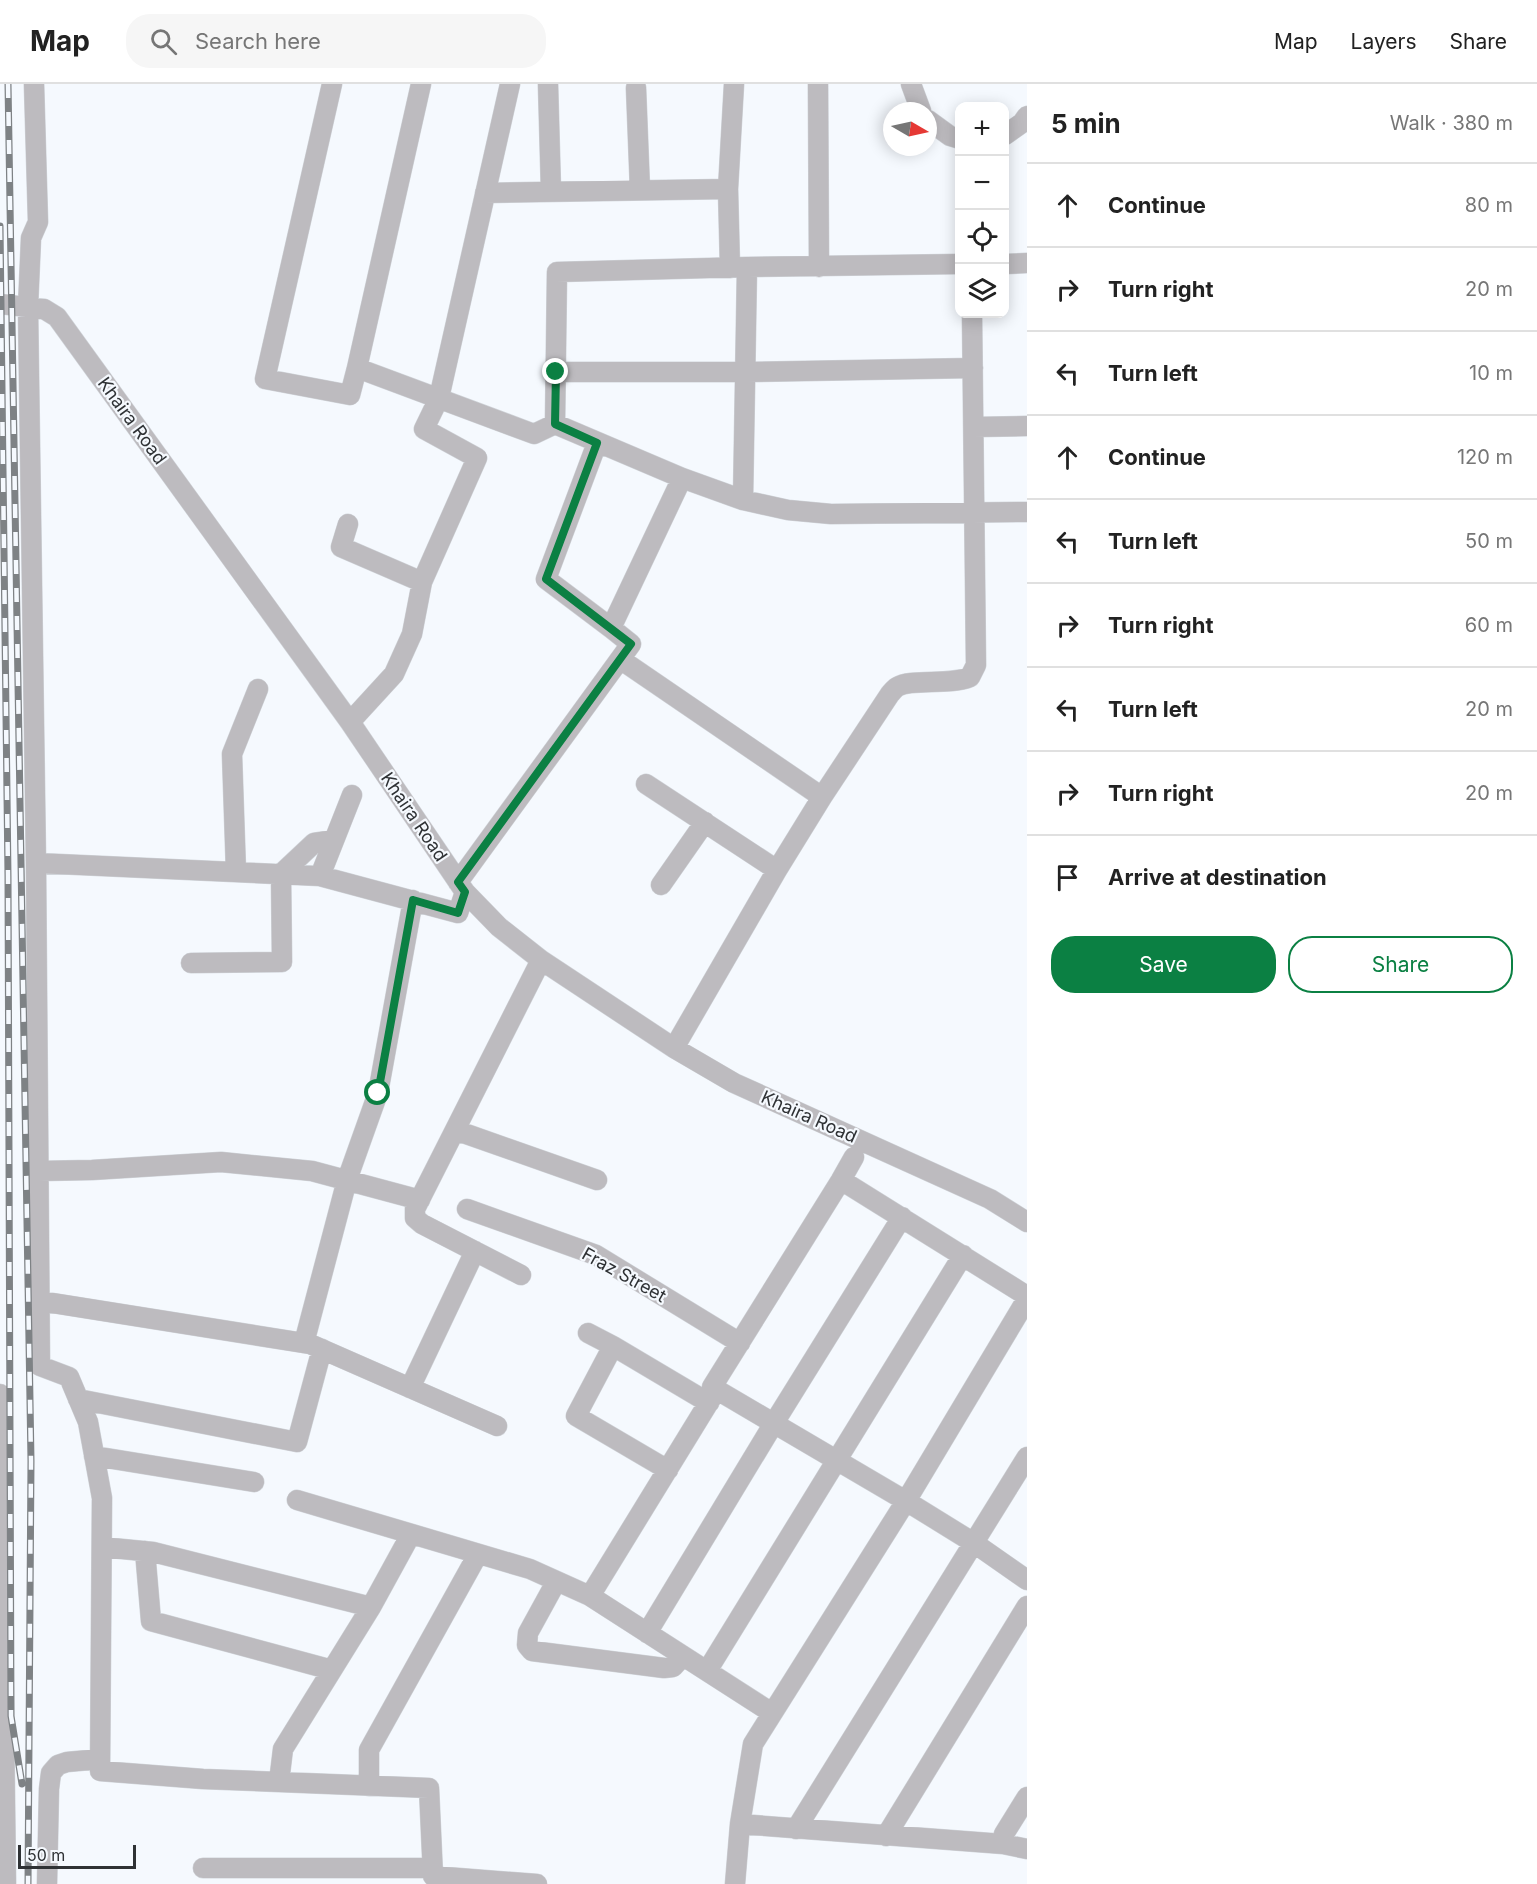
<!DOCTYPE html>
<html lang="en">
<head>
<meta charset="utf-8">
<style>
  body { margin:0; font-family:Inter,sans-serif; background:#f6f6f6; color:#222 }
  .controls { position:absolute; right:18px; top:18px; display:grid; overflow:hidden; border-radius:12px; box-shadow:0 3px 15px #0003 }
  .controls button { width:54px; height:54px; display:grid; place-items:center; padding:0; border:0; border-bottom:2px solid #e0e0e0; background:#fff; color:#222; font:30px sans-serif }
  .compass { position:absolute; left:883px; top:18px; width:54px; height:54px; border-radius:50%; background:#fff; box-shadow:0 3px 15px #0003; rotate:99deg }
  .scale { position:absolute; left:18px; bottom:15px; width:118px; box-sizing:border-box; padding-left:6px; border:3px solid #2f3235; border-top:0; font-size:16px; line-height:21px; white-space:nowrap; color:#2f3235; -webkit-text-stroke:4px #f5f9fe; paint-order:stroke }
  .stop { position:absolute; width:18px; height:18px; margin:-14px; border:4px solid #0b8043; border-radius:50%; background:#fff }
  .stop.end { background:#0b8043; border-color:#fff; box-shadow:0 2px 6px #0008 }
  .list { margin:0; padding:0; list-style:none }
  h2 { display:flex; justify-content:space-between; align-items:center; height:78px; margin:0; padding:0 24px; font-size:26px }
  h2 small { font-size:20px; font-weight:400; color:#767676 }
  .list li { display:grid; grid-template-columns:39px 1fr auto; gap:18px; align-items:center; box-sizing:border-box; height:84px; padding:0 24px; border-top:2px solid #e0e0e0 }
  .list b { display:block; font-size:22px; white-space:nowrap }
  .list em { font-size:20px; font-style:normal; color:#767676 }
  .actions { display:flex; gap:12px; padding:18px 24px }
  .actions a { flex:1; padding:14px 0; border:2px solid #0b8043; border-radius:24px; text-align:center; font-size:21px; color:#0b8043 }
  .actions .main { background:#0b8043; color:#fff }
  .icon { flex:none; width:33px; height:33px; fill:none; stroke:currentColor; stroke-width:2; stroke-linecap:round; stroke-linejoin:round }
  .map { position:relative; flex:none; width:1027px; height:1800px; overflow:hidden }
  header { display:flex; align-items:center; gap:36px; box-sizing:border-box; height:84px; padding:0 30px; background:#fff; border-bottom:2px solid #e0e0e0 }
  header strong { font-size:28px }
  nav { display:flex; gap:33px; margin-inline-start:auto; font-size:21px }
  .search { width:420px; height:54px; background:#f6f6f6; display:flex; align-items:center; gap:15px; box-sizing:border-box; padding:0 21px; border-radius:24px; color:#767676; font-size:22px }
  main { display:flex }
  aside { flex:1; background:#fff }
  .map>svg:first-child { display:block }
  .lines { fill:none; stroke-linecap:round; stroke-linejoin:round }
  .minor-casing { stroke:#d1d5da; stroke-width:21 }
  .minor { stroke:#bdbbbf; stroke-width:20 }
  .rail-casing { stroke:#7e8285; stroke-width:7 }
  .rail { stroke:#f5f9fe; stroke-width:4.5; stroke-dasharray:14; stroke-linecap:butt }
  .route { stroke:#0b8043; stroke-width:8 }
  .labels { text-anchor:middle; stroke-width:4.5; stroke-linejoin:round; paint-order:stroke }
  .street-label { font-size:18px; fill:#2f3235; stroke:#f5f9fe }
</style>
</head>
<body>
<header>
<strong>Map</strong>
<div class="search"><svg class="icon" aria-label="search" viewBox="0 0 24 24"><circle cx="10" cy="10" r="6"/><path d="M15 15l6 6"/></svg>Search here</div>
<nav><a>Map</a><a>Layers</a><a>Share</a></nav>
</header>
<main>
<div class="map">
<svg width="1027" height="1800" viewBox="0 0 1027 1800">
  <rect width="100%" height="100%" fill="#f5f9fe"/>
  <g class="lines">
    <g class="minor-casing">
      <path id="minor" d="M34,0l4,138 -7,16 -3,69 8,556
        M332,0l-67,295 85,16 7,-27 177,66 21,-10 2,-152 190,-5
        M548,0l3,108
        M818,0l1,183
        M911,0l10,27
        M636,4l4,102
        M928,36l22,16 10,3
        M1005,51l17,-12 5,-7
        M485,109l243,-4
        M1005,180l22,-1
        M730,184l-2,-79 6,-105
        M0,220l44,5 13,8 293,405 115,170 34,35 42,33 133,88 60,35 256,116 37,23
        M357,284l64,-284
        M556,288h190l227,-4
        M555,340l127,54
        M974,343l53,-1
        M597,359l-51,136 65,49
        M743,416l45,10 43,4 196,-2
        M348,440l-7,23 81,35 -10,52 -18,40 -44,48
        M422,498l55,-124 -53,-29 15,-31 71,-314
        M620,575l202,138
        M646,700l131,86
        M236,788l-4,-118 26,-65
        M320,792l32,-81
        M458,798l173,-238 -20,-16 71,-150 61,22 4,-233 213,-3
        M661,801l44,-63
        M465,808l-7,21 -138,-37 -284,-13 4,503 29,11 19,45 14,76 -2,273 103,8 226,9 4,88 104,8
        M191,879l91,-1 -1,-88 33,-31 20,-3
        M674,964l103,-178 45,-73 68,-103c1,-1 6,-7 7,-7 14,-9 52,-1 73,-10l6,-12 -4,-351
        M455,1046l142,50
        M38,1087l54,-1 129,-8 91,9 108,29
        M841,1096l13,-23
        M467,1125l129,46 144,88
        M521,1191l-99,-51 -7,-6v-9l126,-249
        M1027,1212l-186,-116 -129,207 194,114 121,-202
        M40,1217l270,43 187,82
        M588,1249l25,13 -37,70 92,54
        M304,1259l43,-163 31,-87 35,-193
        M613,1262l96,57
        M410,1304l65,-137
        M717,1305l-127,207 182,117
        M0,1310l6,490
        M78,1315l219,43 25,-93
        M94,1372l160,26
        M297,1416l233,69 60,27
        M102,1463l51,5 218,55 -88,142 -4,33
        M145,1467l6,70 181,49
        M556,1498l-28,51 -1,12 5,6 132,17 9,-1 10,-11
        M371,1523l40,-73
        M647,1549l127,-210 128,-206
        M707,1587l256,-416
        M369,1702v-36l109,-196
        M740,1740l263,20 24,5
        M796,1745l231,-372
        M886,1752l141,-230
        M1003,1760l1,-10 23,-37
        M203,1784h230
        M47,1800l2,-95 2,-16 7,-8 9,-3 33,-3
        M735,1800l5,-60 13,-80 153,-243 68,42 53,37"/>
    </g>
    <use href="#minor" class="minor"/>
    <g class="rail-casing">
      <path id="rail" d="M8,0l23,1377 -3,423
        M0,142l8,650 3,840 11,68"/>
    </g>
    <use href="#rail" class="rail"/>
  </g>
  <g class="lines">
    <path class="route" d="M378,1009l35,-193 45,13 7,-21 -7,-10 173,-238 -85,-65 51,-136 -42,-19 1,-52"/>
  </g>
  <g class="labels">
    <g class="street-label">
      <text transform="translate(132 337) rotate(54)" y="6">Khaira Road</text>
      <text transform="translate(414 733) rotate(56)" y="6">Khaira Road</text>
      <text transform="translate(809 1033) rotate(24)" y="6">Khaira Road</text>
      <text transform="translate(624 1191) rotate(29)" y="6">Fraz Street</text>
    </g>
  </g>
</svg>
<div class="controls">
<button>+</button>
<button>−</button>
<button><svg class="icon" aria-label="locate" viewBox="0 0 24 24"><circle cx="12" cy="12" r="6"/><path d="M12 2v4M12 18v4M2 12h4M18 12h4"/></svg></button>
<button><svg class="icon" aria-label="layers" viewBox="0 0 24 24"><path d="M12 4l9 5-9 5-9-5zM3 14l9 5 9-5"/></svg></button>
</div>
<svg class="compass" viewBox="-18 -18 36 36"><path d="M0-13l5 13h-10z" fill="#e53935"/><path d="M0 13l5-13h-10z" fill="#767676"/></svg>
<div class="scale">50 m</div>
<div class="stop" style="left:378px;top:1009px"></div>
<div class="stop end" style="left:556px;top:288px"></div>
</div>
<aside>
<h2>5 min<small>Walk · 380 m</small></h2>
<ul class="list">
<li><svg class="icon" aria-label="ahead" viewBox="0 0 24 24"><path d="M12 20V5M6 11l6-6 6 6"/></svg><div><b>Continue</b></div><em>80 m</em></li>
<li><svg class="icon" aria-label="right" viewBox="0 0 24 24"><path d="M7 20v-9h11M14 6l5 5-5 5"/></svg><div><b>Turn right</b></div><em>20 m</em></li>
<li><svg class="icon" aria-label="left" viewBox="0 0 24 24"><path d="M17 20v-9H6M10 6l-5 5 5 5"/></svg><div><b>Turn left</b></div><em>10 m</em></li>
<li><svg class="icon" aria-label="ahead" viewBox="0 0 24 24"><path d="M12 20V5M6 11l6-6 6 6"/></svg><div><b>Continue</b></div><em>120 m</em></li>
<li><svg class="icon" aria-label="left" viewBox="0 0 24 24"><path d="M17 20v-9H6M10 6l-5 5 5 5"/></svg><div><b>Turn left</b></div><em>50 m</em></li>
<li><svg class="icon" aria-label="right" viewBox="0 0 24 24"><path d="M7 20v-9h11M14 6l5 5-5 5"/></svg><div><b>Turn right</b></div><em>60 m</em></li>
<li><svg class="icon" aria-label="left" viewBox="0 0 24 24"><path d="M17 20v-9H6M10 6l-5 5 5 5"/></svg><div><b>Turn left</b></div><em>20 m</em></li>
<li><svg class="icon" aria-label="right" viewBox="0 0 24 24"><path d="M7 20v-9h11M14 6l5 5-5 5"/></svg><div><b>Turn right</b></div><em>20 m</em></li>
<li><svg class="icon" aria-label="arrive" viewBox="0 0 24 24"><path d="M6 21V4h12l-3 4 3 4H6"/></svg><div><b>Arrive at destination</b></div></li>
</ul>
<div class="actions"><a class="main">Save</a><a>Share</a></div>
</aside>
</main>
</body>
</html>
